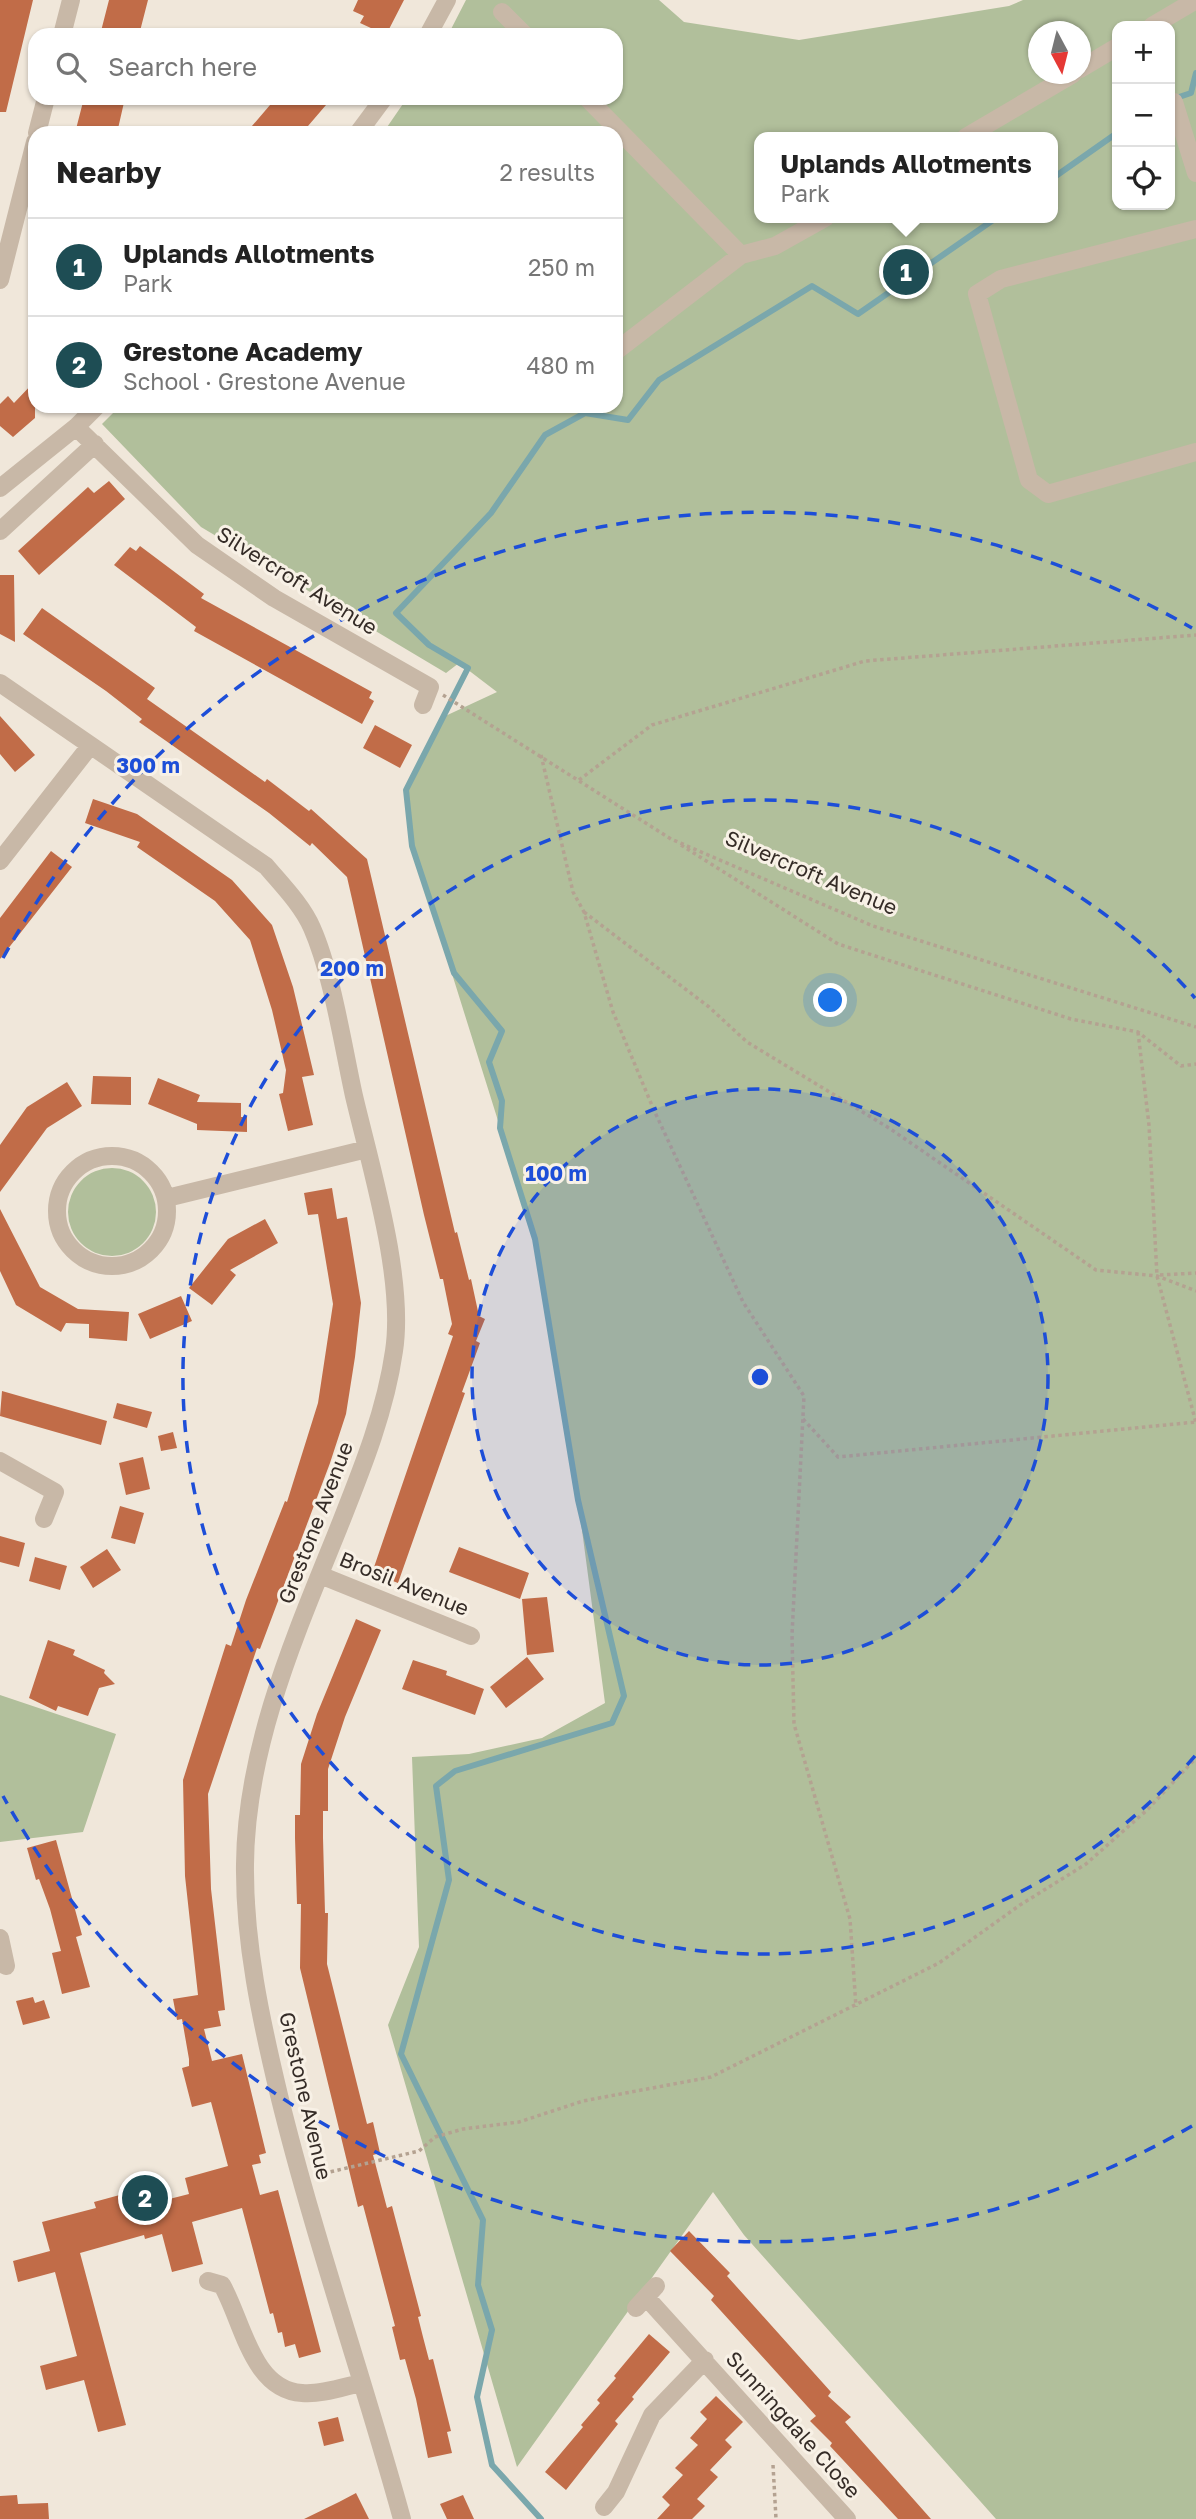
<!DOCTYPE html>
<html lang="en">
<head>
<meta charset="utf-8">
<style>
  body { margin:0; font-family:"Golos Text",sans-serif; background:#f6f6f6; color:#222 }
  .controls { position:absolute; right:21px; top:21px; display:grid; overflow:hidden; border-radius:14px; box-shadow:0 2px 5px #0004 }
  .controls button { width:63px; height:63px; display:grid; place-items:center; padding:0; border:0; border-bottom:2px solid #e0e0e0; background:#fff; color:#222; font:35px sans-serif }
  .compass { position:absolute; left:1028px; top:21px; width:63px; height:63px; border-radius:50%; background:#fff; box-shadow:0 2px 5px #0004; rotate:173deg }
  .you { position:absolute; left:831px; top:1001px; width:24px; height:24px; margin:-18px; border:5px solid #fff; border-radius:50%; background:#1a73e8; box-shadow:0 0 0 10px #1a73e833 }
  .badge { display:grid; place-items:center; width:46px; height:46px; border-radius:50%; background:#1e4d54; color:#fff; font-size:23px; font-weight:700 }
  .pin { position:absolute; translate:-50% -50%; border:4px solid #fff; box-shadow:0 2px 7px #0006 }
  .popup { position:absolute; left:754px; top:132px; width:304px; height:91px; box-sizing:border-box; display:grid; place-content:center; border-radius:14px; background:#fff; filter:drop-shadow(0 2px 5px #0005); font-size:23px; white-space:nowrap; color:#767676 }
  .popup b { font-size:26px; color:#222 }
  .popup::after { content:''; position:absolute; left:50%; top:100%; margin-left:-14px; border:14px solid transparent; border-top-color:#fff }
  .list { margin:0; padding:0; list-style:none }
  h2 { display:flex; justify-content:space-between; align-items:center; height:91px; margin:0; padding:0 28px; font-size:30px }
  h2 small { font-size:23px; font-weight:400; color:#767676 }
  .list li { display:grid; grid-template-columns:46px 1fr auto; gap:21px; align-items:center; box-sizing:border-box; height:98px; padding:0 28px; border-top:2px solid #e0e0e0 }
  .list b { display:block; font-size:26px; white-space:nowrap }
  .list p { margin:0; font-size:23px; white-space:nowrap; color:#767676 }
  .list em { font-size:23px; font-style:normal; color:#767676 }
  .icon { flex:none; width:38px; height:38px; fill:none; stroke:currentColor; stroke-width:2; stroke-linecap:round; stroke-linejoin:round }
  .map { position:relative; flex:none; width:1196px; height:2519px; overflow:hidden }
  .search { position:absolute; background:#fff; box-shadow:0 2px 5px #0004; left:28px; top:28px; width:595px; height:77px; display:flex; align-items:center; gap:18px; box-sizing:border-box; padding:0 24px; border-radius:21px; color:#767676; font-size:26px }
  .panel { position:absolute; background:#fff; box-shadow:0 2px 5px #0004; left:28px; top:126px; width:595px; height:287px; border-radius:21px }
  .map>svg:first-child { display:block }
  .green { fill:#b1bf9b; fill-rule:evenodd }
  .lines { fill:none; stroke-linecap:round; stroke-linejoin:round }
  .stream { stroke:#7aa7ac; stroke-width:6 }
  .building { fill:#c16c48 }
  .path { stroke:#b4a291; stroke-width:3.5; stroke-dasharray:3.5 3.5; stroke-linecap:butt }
  .minor { stroke:#c8b8a7; stroke-width:18 }
  .ring { fill:none; stroke:#1d4ed8; stroke-width:3.5; stroke-dasharray:12 9 }
  .labels { text-anchor:middle; stroke-width:6; stroke-linejoin:round; paint-order:stroke }
  .street-label { font-size:21px; fill:#352c27; stroke:#f8f1e6 }
  .centre { fill:#1d4ed8; stroke:#f8f1e6; stroke-width:3.5 }
  .ring-label { font-size:21px; text-anchor:middle; font-weight:bold; fill:#1d4ed8; stroke:#f8f1e6; stroke-width:6; stroke-linejoin:round; paint-order:stroke }
</style>
</head>
<body>
<div class="map">
<svg width="1196" height="2519" viewBox="0 0 1196 2519">
  <rect width="100%" height="100%" fill="#f0e7da"/>
  <path class="green" d="M466,0h193l25,22 115,18 210,-34 14,-6h173v2519h-200l-252,-284 -31,-43 -196,275 -129,-442 31,-78 -7,-190 57,-3 73,-16 63,-35 -27,-203 -43,-261 -123,-393 -6,-56 35,-72 56,-26 -38,-29 -13,10 -245,-146 -99,-103 18,-18h496v-273h-233l24,-35h209v-63h-168zM1117,26h53v179h-53zM1038,32h42v42h-42zM759,137h294v81h-294z
    M68 1212a44 44 0 1 1 88 0a44 44 0 1 1-88 0Z
    M0,1695l116,39 -33,98 -83,10z"/>
  <g class="lines">
    <path class="stream" d="M1176,98l15,-5 5,-20
      M1053,178l64,-45
      M541,2519l-49,-54 -15,-68 15,-67 -14,-45 5,-65 -82,-166 48,-174 -13,-94 19,-15 157,-48 12,-27 -46,-196 -43,-261 -35,-111 2,-27 -13,-39 13,-31 -48,-58 -42,-127 -6,-56 62,-122 -39,-23 -33,-32 95,-100 54,-78 40,-22 43,7 31,-40 153,-94 46,28 138,-96"/>
  </g>
  <path class="building" d="M0,0h33l-27,112h-6z
    M109,0h39l-9,35h-39z
    M358,0h46l-18,35 -26,-12 4,-7 -11,-5z
    M84,98h41l-8,35h-42z
    M276,98h56l-30,35h-56z
    M35,381v37l-22,19 -13,-11v-22l8,-8 6,7z
    M109,481l16,18 -86,76 -21,-24 70,-64 6,6z
    M140,546l64,48 -3,4 171,94 -3,6 5,3 -12,23 -168,-93 2,-4 -82,-62 16,-18 6,4z
    M0,575h14l1,67 -15,-8z
    M42,608l113,80 -8,11 118,83 2,-3 42,32 2,-2 56,50 88,374 2,-1 12,48 2,-1 8,37 6,3 -9,22 4,2 -18,49 3,1 -67,190 -26,-10 81,-237 -5,-2 4,-10 -9,-45h-3l-16,-64 -77,-338 -35,-34 -2,3 -41,-33 -130,-91 3,-3 -36,-28 -83,-57z
    M0,716l35,39 -20,17 -15,-18z
    M375,725l37,20 -12,23 -37,-20z
    M93,799l44,15 95,66 40,45 21,62 21,88 -12,2 11,48 -25,6 -9,-37 4,-1 3,-23 -14,-60 -22,-70 -35,-39 -78,-54 3,-5 -55,-19z
    M51,851l21,16 -72,92v-41z
    M93,1076l38,1v28l-40,-1z
    M158,1078l42,17 -3,7 44,1v14h6v15l-50,-2v-6l-49,-20z
    M67,1082l15,24 -35,22 -47,64v-47l27,-38z
    M332,1188l5,31 10,-2 14,86 -6,54 -9,57 -16,49 -70,186 -3,-1 -49,146 3,95 14,121 -7,1 3,15 -17,3 8,32 30,-7 24,99 -7,2 2,8 -9,2 8,30 18,-5 43,162 -22,6 -4,-14 -10,3 -3,-15 -4,1 -5,-20 -3,1 -28,-106 -50,14 11,42 -31,8 -10,-38 -17,5 -1,-4 -64,18 46,172 -28,7 -14,-52 -38,10 -6,-24 37,-10 -22,-84 -37,10 -5,-21 37,-10 -8,-29 54,-14 -2,-6 44,-12 4,16 47,-12 -4,-16 43,-12 -17,-64 -19,5 -10,-39 7,-2v-7l-7,-40 -5,1 -4,-21 25,-4 -13,-119 -2,-96 43,-136 5,2 15,-46 39,-99 2,1 31,-99 15,-99 -15,-90 -10,1 -4,-22z
    M0,1209l40,78 38,22 51,3 -2,29 -38,-3v-14l-23,-1 -5,9 -45,-27 -16,-34z
    M265,1219l13,24 -48,27 6,5 -24,30 -23,-17 39,-49z
    M181,1296l11,25 -42,18 -12,-25z
    M2,1391l105,30 -6,24 -101,-29z
    M117,1403l35,9 -5,16 -34,-10z
    M173,1432l4,16 -16,3 -3,-15z
    M143,1457l7,32 -24,6 -7,-32z
    M120,1506l24,7 -9,31 -24,-6z
    M0,1536l25,7 -6,24 -19,-5z
    M459,1547l70,26 -9,26 -71,-27z
    M107,1549l14,21 -28,18 -13,-21z
    M35,1557l32,9 -7,24 -31,-9z
    M547,1597l7,55 -27,3 -5,-56z
    M356,1619l25,11 -36,87 -17,52v42h-5v27l2,75h3l-1,51 40,160 6,-2 7,31 -7,2 14,53 5,-2 29,110 -3,1 5,20 6,23 4,-1 18,72 -4,1 5,21 -24,5 -12,-59 -11,-40 -5,1 -8,-33 3,-1 -32,-121 -5,2 -58,-239 1,-64h-4l-2,-66v-23h5l1,-51 16,-50z
    M48,1640l27,10 -2,5 32,15 -1,3 11,11 -16,4 -11,28 -30,-10 -2,5 -27,-13z
    M527,1657l17,22 -38,29 -16,-21z
    M413,1660l34,11 -1,4 38,14 -9,26 -73,-26z
    M56,1840l26,95 -6,2 14,50 -28,7 -10,-41 9,-2 -11,-42 -11,-30 -3,1 -9,-32z
    M33,1997l2,6 9,-3 6,18 -27,7 -7,-24z
    M689,2231l41,42 -3,3 104,116 -3,4 23,21 -6,5 86,97h-33l-68,-73 2,-3 -22,-22 6,-5 -105,-116 3,-4 -44,-45z
    M649,2334l21,18 -38,45 2,2 -19,22 3,3 -52,66 -21,-18 38,-45 -2,-2 19,-22 -3,-3 19,-22 -2,-2z
    M716,2396l27,26 -18,18 7,7 -22,23 8,7 -21,22 8,7 -13,13h-35l13,-14 -8,-8 21,-22 -8,-7 23,-23 -8,-7 17,-19 -7,-7z
    M338,2417l6,24 -20,5 -6,-24z
    M356,2493l13,26h-65l35,-17z
    M17,2495l1,9 30,-1 1,16h-49v-23z
    M463,2495l11,24h-27l-7,-15z"/>
  <g class="lines">
    <path class="path" d="M443,695l228,144 202,87 323,101
      M541,755l32,137 11,20 29,100 40,96 90,194 61,94 -12,239 2,89 56,195 6,88
      M579,780l73,-55 213,-64 331,-26
      M681,845l157,99 233,75 67,13 43,34 15,-2
      M584,912l125,95 38,35 142,86 207,142 61,6 39,15
      M1138,1032l11,93 8,151 39,147
      M1160,1275l36,-2
      M803,1419l35,38 358,-35
      M317,2175l102,-24 16,-14 28,-8 56,-7 64,-21 128,-24 228,-114 81,-58 66,-41 61,-54 49,-52
      M773,2465l3,54"/>
    <path class="minor" d="M502,12l23,23
      M1152,26l44,-26
      M62,35l9,-35
      M428,35l19,-35
      M1080,69l37,-22
      M587,98l154,157
      M1174,102l22,71
      M37,133l9,-35
      M358,133l26,-35
      M966,137l107,-63
      M1196,229l-195,50 -24,15 52,186 19,14 148,-42
      M0,280l35,-138
      M616,351l125,-96 34,-9 50,-28
      M76,427l121,118 77,53 156,89 -7,18
      M0,488l76,-61 21,-21
      M0,531l95,-87
      M0,683l266,183c16,19 36,39 46,62 20,45 31,118 42,168 17,72 51,183 40,255 -9,63 -34,123 -57,181 -43,106 -91,216 -92,332 -1,78 16,156 34,231 35,143 84,282 123,424
      M0,861l90,-115
      M57 1211a55 55 0 1 1 110 0a55 55 0 1 1-110 0Z
      M167,1198l200,-49
      M0,1461l55,31 -11,27
      M320,1575l151,61
      M0,1938l6,28
      M208,2281l14,4c21,37 30,105 80,108 18,2 41,-6 59,-10
      M646,2297l201,222
      M636,2308l20,-22
      M604,2507l12,-15 36,-77 53,-55"/>
  </g>
  <circle cx="760" cy="1377" r="288" fill="#1d4ed8" fill-opacity=".12"/>
  <g class="ring">
    <circle cx="760" cy="1377" r="288"/>
    <path d="M1195 1756A577 577 0 1 1 1195 998"/>
    <path d="M1192 2126A865 865 0 0 1 3 1796M3 958A865 865 0 0 1 1192 628"/>
  </g>
  <g class="labels">
    <g class="street-label">
      <text transform="translate(297 581) rotate(32)" y="7">Silvercroft Avenue</text>
      <text transform="translate(811 873) rotate(23)" y="7">Silvercroft Avenue</text>
      <text transform="translate(316 1523) rotate(-69)" y="7">Grestone Avenue</text>
      <text transform="translate(404 1584) rotate(22)" y="7">Brosil Avenue</text>
      <text transform="translate(305 2096) rotate(77)" y="7">Grestone Avenue</text>
      <text transform="translate(793 2425) rotate(48)" y="7">Sunningdale Close</text>
    </g>
  </g>
  <circle cx="760" cy="1377" r="10" class="centre"/>
  <g class="ring-label">
    <text x="148" y="773">300 m</text>
    <text x="352" y="976">200 m</text>
    <text x="556" y="1181">100 m</text>
  </g>
</svg>
<div class="controls">
<button>+</button>
<button>−</button>
<button><svg class="icon" aria-label="locate" viewBox="0 0 24 24"><circle cx="12" cy="12" r="6"/><path d="M12 2v4M12 18v4M2 12h4M18 12h4"/></svg></button>
</div>
<svg class="compass" viewBox="-18 -18 36 36"><path d="M0-13l5 13h-10z" fill="#e53935"/><path d="M0 13l5-13h-10z" fill="#767676"/></svg>
<div class="you"></div>
<div class="pin badge" style="left:906px;top:272px">1</div>
<div class="popup"><b>Uplands Allotments</b>Park</div>
<div class="pin badge" style="left:145px;top:2198px">2</div>
<div class="search"><svg class="icon" aria-label="search" viewBox="0 0 24 24"><circle cx="10" cy="10" r="6"/><path d="M15 15l6 6"/></svg>Search here</div>
<section class="panel">
<h2>Nearby<small>2 results</small></h2>
<ul class="list">
<li><span class="badge">1</span><div><b>Uplands Allotments</b><p>Park</p></div><em>250 m</em></li>
<li><span class="badge">2</span><div><b>Grestone Academy</b><p>School · Grestone Avenue</p></div><em>480 m</em></li>
</ul>
</section>
</div>
</body>
</html>
